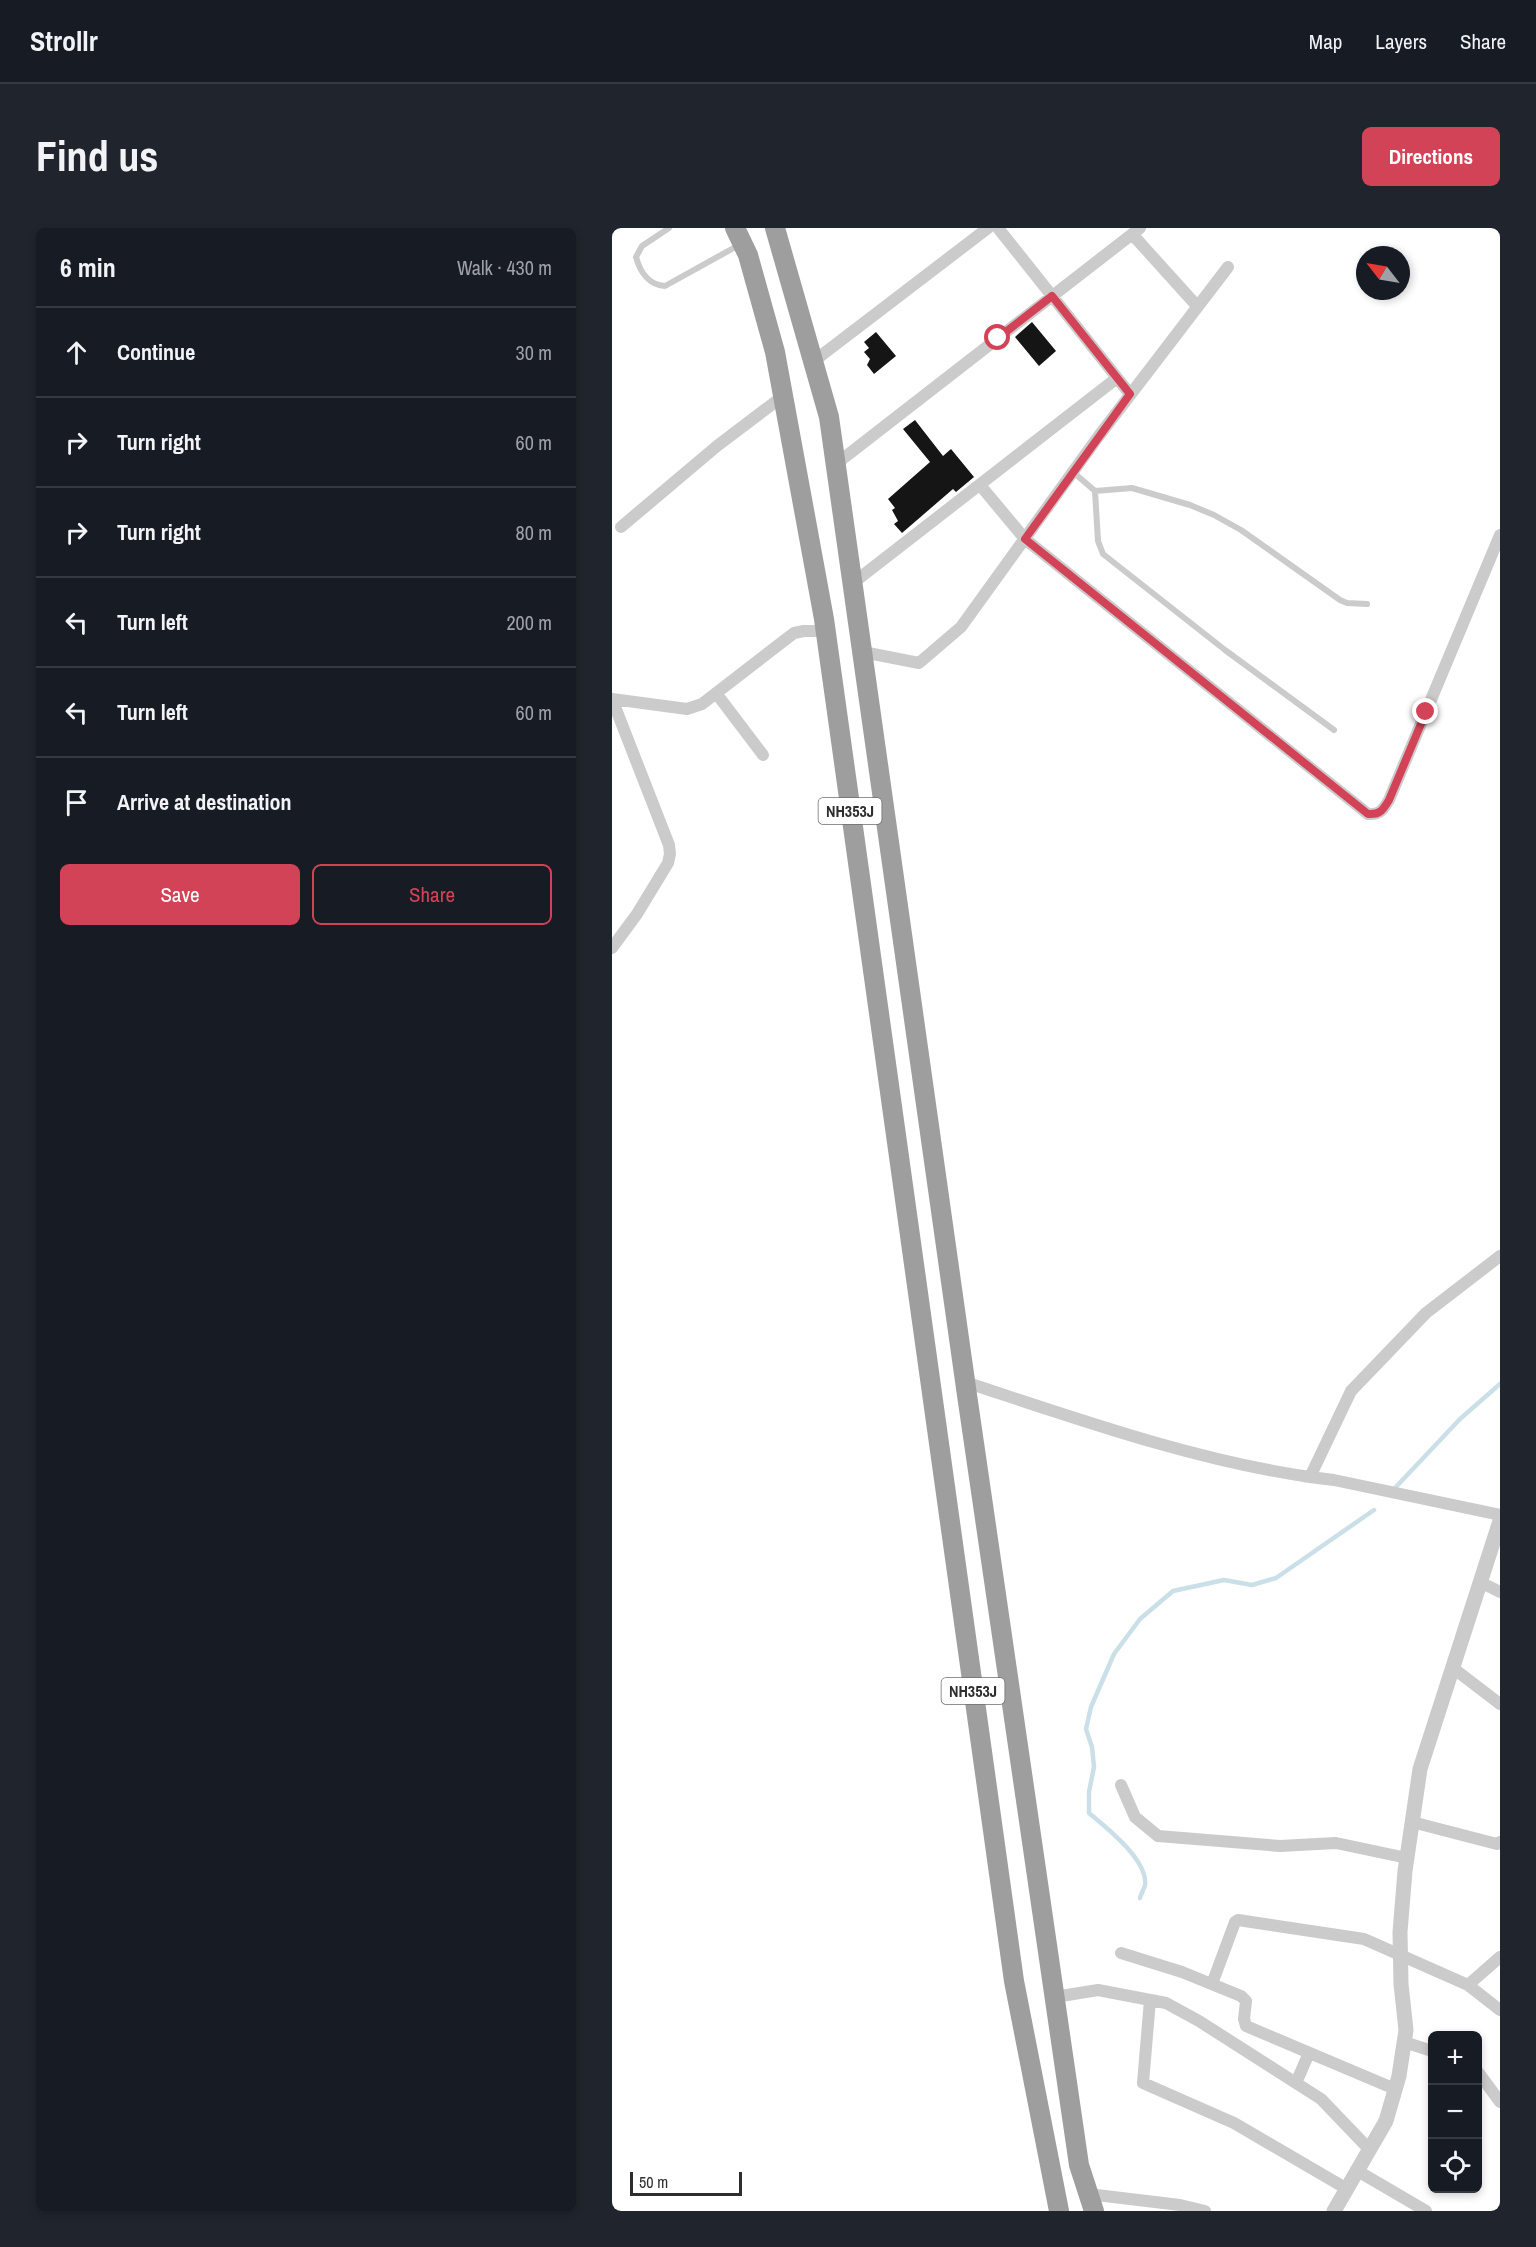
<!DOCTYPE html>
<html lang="en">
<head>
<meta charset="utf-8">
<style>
  body { margin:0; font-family:"Archivo Narrow",sans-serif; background:#20242c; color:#f1f3f6 }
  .controls { position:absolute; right:18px; bottom:18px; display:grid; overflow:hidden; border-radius:9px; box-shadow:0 3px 9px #0003 }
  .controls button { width:54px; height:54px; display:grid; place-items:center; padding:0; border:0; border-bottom:2px solid #363941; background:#171b24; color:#f1f3f6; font:30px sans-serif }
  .compass { position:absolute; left:744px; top:18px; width:54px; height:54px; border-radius:50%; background:#171b24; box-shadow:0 3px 9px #0003; rotate:301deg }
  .scale { position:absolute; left:18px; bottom:15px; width:112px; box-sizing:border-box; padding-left:6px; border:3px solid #2e2e2e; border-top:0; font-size:16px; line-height:21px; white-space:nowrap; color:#2e2e2e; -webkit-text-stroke:4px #fff; paint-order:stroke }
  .stop { position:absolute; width:18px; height:18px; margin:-14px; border:4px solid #d24357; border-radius:50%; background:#fff }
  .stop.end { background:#d24357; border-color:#fff; box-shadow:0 2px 6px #0008 }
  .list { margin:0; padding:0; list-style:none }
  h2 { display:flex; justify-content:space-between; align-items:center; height:78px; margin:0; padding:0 24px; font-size:26px }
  h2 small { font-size:20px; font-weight:400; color:#9ea1a6 }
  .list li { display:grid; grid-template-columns:39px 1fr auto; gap:18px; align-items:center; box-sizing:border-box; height:90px; padding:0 24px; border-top:2px solid #363941 }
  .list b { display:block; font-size:22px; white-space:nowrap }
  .list em { font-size:20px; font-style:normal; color:#9ea1a6 }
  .actions { display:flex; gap:12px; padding:18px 24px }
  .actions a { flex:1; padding:14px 0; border:2px solid #d24357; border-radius:9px; text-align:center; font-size:21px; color:#d24357 }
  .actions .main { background:#d24357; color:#fff }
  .icon { flex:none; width:33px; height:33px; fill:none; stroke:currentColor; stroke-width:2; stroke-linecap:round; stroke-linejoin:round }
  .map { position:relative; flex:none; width:888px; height:1983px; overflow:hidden; border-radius:9px }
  header { display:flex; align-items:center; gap:36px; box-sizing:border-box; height:84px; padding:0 30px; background:#171b24; border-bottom:2px solid #363941 }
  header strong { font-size:28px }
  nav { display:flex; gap:33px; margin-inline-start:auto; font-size:21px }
  .intro { display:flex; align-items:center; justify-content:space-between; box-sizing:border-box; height:144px; padding:0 36px }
  h1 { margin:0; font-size:42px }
  .button { padding:15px 27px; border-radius:9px; background:#d24357; color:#fff; font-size:21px; font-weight:700 }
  main { display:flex; gap:36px; padding:0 36px }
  aside { flex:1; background:#171b24; border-radius:9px; box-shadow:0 3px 9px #0003 }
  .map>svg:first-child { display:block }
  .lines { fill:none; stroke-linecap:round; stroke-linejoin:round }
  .stream { stroke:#cbdfe8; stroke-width:4.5 }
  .building { fill:#151515 }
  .service { stroke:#cbcbcb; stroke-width:6 }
  .minor { stroke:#cbcbcb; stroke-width:12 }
  .tertiary { stroke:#cbcbcb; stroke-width:15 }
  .trunk { stroke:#9e9e9e; stroke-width:20 }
  .route { stroke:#d24357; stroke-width:8 }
  .labels { text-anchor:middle; stroke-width:6; stroke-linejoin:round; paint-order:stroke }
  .shield { fill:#fff; stroke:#6d6d6d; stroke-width:1.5 }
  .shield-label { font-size:16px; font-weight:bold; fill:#2e2e2e }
</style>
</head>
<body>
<header>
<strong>Strollr</strong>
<nav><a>Map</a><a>Layers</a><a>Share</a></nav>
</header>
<div class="intro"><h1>Find us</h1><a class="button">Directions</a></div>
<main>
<aside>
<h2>6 min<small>Walk · 430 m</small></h2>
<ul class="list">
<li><svg class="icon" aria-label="ahead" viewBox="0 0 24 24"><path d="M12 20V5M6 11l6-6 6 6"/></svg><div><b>Continue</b></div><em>30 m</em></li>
<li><svg class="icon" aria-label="right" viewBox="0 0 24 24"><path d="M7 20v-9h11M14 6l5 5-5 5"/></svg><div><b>Turn right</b></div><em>60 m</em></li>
<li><svg class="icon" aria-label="right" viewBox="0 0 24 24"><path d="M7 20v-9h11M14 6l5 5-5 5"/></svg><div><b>Turn right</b></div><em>80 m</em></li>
<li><svg class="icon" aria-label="left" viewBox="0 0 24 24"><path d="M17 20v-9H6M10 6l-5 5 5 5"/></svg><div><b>Turn left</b></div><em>200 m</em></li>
<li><svg class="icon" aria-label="left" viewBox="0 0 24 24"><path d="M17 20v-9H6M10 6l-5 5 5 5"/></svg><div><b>Turn left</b></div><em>60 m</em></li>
<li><svg class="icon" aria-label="arrive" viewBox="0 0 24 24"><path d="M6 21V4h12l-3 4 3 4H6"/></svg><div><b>Arrive at destination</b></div></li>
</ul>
<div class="actions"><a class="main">Save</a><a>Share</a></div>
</aside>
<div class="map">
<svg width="888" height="1983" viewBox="0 0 888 1983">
  <rect width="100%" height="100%" fill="#fff"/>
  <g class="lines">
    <path class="stream" d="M782,1261l66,-70 40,-35
      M528,1670c1,-4 4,-9 5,-13 3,-25 -39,-58 -56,-72v-21l5,-25 -2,-20 -6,-18 5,-22 23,-53 26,-35 33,-28 51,-11 28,5 24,-7 98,-68"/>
  </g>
  <path class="building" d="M420,94l24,29 -17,15 -24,-29z
    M264,104l20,24 -22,18 -7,-9 3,-6 -6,-7 5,-4 -5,-6z
    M303,192l28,36 8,-7 23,28 -18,15 -3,-3 -51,44 -8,-9 4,-3 -6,-11 3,-2 -7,-9 42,-37 -27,-33z"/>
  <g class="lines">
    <path class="service" d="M57,0l-27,18 -6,11c4,15 13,28 29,29l74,-41
      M461,244l22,19 37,-3 58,17 24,10 27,15 99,70 7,3 20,1
      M483,263l3,50 5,13 122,96 109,80"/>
    <path class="minor" d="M386,0l132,166
      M520,6l65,72
      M202,133l174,-133
      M224,236l304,-236
      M368,257l45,54 343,275c12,1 15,-4 21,-14l111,-265
      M9,299l96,-81 66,-50
      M241,355l264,-205
      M251,424l56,11 42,-36 137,-190 130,-170
      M104,465l47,62
      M0,471l57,146 1,9 -2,9 -31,51 -25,34
      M0,471l75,10 15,-5 92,-71 10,-2h22
      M353,1154c113,37 228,78 345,95l41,-86 75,-78 74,-57
      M698,1249l24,3 166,35
      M868,1354l20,10
      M841,1440l47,36
      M509,1557l14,32 23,19 122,10 56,-3 71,15
      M800,1594l85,22 3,-2
      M509,1725l61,19 59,24 5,5 -2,18 2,7 149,63
      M600,1756l23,-62 3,-2 126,19 104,46 32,25
      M856,1757l32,-28
      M443,1769l43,-7 68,13 33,18 122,78 48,50
      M538,1772l-7,83 91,40 113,66
      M792,1814l28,9
      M866,1844l22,30
      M684,1855l13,-30
      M744,1942l70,41
      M476,1966l92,11 25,6"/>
    <path class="tertiary" d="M722,1983l52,-90 13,-45 7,-46 -5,-46 -1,-52 5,-61 15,-102 80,-248"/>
    <path class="trunk" d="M123,0l13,27 27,97 49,267 190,1362 45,230
      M163,0l54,189 138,978 112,770 15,46"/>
  </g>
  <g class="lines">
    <path class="route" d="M386,110l54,-42 78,98 -105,145 343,275c12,1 15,-4 21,-14l37,-88"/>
  </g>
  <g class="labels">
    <g class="shield">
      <rect x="206.5" y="570" width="63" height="26" rx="4.5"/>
      <rect x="329.5" y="1450" width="63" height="26" rx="4.5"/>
    </g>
    <g class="shield-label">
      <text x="238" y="589">NH353J</text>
      <text x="361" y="1469">NH353J</text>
    </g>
  </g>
</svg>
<div class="controls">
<button>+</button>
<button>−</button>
<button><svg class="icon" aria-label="locate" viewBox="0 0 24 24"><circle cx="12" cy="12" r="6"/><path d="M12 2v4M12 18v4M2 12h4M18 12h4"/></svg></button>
</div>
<svg class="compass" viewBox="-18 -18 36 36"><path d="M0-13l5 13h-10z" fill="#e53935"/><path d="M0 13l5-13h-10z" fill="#9ea1a6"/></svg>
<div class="scale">50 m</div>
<div class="stop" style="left:386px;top:110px"></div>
<div class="stop end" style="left:814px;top:484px"></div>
</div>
</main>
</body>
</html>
